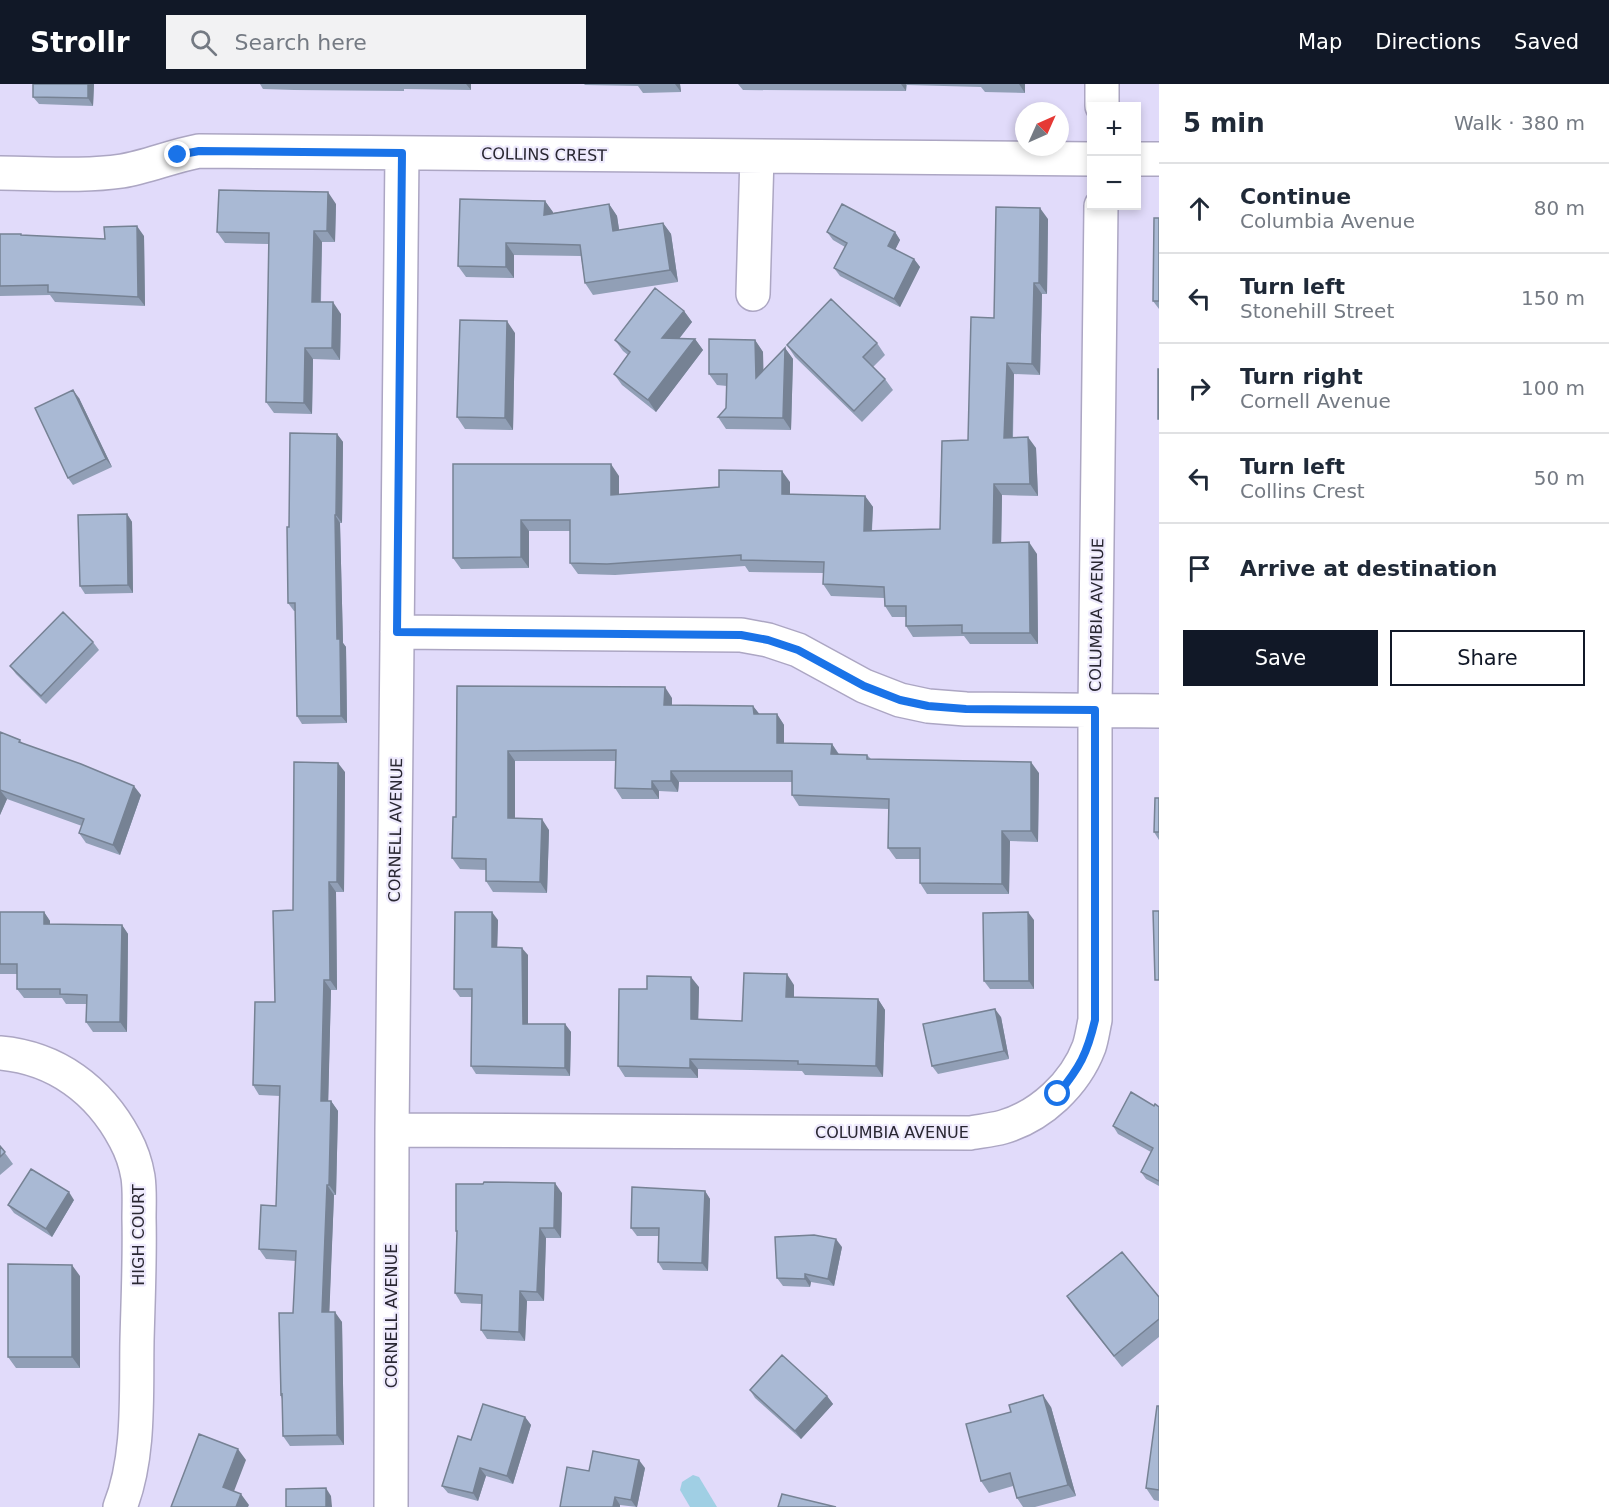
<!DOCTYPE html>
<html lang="en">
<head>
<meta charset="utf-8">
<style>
  body { margin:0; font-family:"DejaVu Sans",sans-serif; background:#f2f2f3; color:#1f2937 }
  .controls { position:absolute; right:18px; top:18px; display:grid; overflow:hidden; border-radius:0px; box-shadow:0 3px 9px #0003 }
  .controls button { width:54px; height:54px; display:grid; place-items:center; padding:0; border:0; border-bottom:2px solid #e0e1e3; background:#fff; color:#1f2937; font:30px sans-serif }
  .compass { position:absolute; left:1015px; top:18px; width:54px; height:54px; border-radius:50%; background:#fff; box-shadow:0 3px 9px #0003; rotate:45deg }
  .stop { position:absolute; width:18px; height:18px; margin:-14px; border:4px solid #1a73e8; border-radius:50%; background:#fff }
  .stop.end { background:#1a73e8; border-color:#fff; box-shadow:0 2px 6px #0008 }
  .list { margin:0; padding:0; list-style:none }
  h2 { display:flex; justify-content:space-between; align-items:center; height:78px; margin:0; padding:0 24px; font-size:26px }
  h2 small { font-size:20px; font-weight:400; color:#747a83 }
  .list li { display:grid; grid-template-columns:39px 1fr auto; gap:18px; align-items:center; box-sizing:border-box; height:90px; padding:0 24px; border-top:2px solid #e0e1e3 }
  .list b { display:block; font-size:22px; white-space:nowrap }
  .list p { margin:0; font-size:20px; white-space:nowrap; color:#747a83 }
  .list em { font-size:20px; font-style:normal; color:#747a83 }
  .actions { display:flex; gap:12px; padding:18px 24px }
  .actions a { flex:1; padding:14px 0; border:2px solid #111827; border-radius:0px; text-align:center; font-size:21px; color:#111827 }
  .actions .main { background:#111827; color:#fff }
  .icon { flex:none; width:33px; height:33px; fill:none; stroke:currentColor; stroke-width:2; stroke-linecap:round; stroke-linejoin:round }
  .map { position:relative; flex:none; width:1159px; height:1423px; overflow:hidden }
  header { display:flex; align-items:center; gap:36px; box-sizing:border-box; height:84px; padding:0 30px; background:#111827; color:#fff }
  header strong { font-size:28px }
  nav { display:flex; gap:33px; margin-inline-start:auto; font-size:21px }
  .search { width:420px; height:54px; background:#f2f2f3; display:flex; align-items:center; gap:15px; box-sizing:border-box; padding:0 21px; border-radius:0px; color:#747a83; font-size:22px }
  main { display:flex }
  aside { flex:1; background:#fff }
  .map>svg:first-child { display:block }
  .water { fill:#a0cfe4 }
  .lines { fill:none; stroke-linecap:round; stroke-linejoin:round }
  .minor-casing { stroke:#aca6c3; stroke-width:36 }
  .minor { stroke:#fff; stroke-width:33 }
  .wall { fill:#919fb6 }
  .shaded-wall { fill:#768294 }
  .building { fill:#a9b9d4; stroke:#768294; stroke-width:1.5 }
  .route { stroke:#1a73e8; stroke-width:8 }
  .labels { text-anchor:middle; stroke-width:4.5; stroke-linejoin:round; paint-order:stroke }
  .street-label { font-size:16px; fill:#292732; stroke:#eeeafd }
</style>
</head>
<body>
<header>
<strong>Strollr</strong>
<div class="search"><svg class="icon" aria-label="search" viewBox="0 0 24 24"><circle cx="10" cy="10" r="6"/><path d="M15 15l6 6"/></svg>Search here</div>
<nav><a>Map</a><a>Directions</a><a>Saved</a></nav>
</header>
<main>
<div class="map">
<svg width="1159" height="1423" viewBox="0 0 1159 1423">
  <rect width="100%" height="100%" fill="#e1dbfa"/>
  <path class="water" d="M693,1391l6,2 18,30h-27l-10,-17 2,-8z"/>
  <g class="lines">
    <g class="minor-casing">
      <path id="minor" d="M1102,22v-22
        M1136,75h23
        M0,89c40,0 82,4 122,-2 25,-4 50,-15 77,-20l893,8
        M753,210l4,-138
        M397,548l344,3 27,5 30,10 66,36 36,14 28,6 38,3 193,2
        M0,969c56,5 99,37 125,86 6,11 11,26 13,38 2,14 1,28 1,41 1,41 -1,82 -2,123 -1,53 3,116 -17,166
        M392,1046l578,3c11,-2 22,-3 33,-6 38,-11 72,-43 86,-80 3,-9 4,-18 6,-27v-310l6,-504
        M391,1423l1,-377 10,-977"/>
    </g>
    <use href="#minor" class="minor"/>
  </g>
  <path class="wall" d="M94,0l-1,22 -54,-2 -6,-7z
    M260,0h211v6l-67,-1v2l-110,-1 -31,-1z
    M584,0h96l1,8 -38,1 -5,-7 -53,-1z
    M738,0h287v9l-40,-1 -4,-5 -74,-2 -1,6 -163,-1z
    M545,117l8,12 56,-9 8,12 2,14 44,-7 8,11 7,48 -85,13 -8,-12 -4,-27 -67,-1v23l-48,-1 -8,-11z
    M336,120l-1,38h-13l-1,60 20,12 -1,46 -27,-1 -1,55 -38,-1 -8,-11 3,-158 -44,-1 -8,-11z
    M1159,134v91l-6,-8z
    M1048,135l-1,75h-5l-2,81 -26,-1 -1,64 23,10 2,48 -36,-1 -1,48 36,11 1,90h-68l-6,-8 -51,1 -7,-11v-9h-14l-7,-11 -1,-8 -53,-2 -8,-12 1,-11 -75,-1 -4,-6 -130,9 -37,-1 -8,-11v-32h-41v37l-68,1 -8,-11v-94l166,12v18l171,-12v12l75,2 8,11 -1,24 68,-2 28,-89 26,-122z
    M827,148h68l5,8 -5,10 19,9 6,8 -20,40 -60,-31 -6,-8 11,-21 -12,-7z
    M0,150l105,5 39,-3 1,70 -90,-4 -5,-7 -50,1z
    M684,227l8,11 -13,17h16l8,11 -47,62 -34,-27 -8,-11 14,-19 -5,-4 -8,-11z
    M515,249l-2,97 -48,-1 -8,-12z
    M755,256l8,12v18l22,-22 8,11 -2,71 -65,-1 -8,-12 8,-9 1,-22 -10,-1 -8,-11z
    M877,259l8,12 -12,12 12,12 8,11 -31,32 -67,-65 -8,-12z
    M79,314l33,69 -39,18 -5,-7z
    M337,350l6,8 -1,81h-2l3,120 3,4 1,76 -45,1 -5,-8 -2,-105h-1l-6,-8 1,-76z
    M127,430l5,8 1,71 -48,1 -5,-8z
    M93,558l6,8 -53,54 -30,-30 -6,-8z
    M457,602l215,12v7l81,1 6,8h18l7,11v18l48,1 7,10 28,1 4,4 168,14 -1,69 -28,-1 -1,53h-82l-7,-11v-24h-24l-8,-11 1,-39 -90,-3 -7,-11v-13h-113l-1,10 -19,-1v8h-37l-7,-11 1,-27h-101v58l34,11 -2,63 -54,-1 -7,-11v-11l-26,-1 -8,-11 4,-41z
    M0,648l20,8 3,4 118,51 -21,60 -34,-12 -7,-10 3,-7 -75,-27 -7,16z
    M345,688l-1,120h-8l1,98h-6l-3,111h3l7,10 -2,84h-2l-5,117 13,10 2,123 -54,1 -7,-10 -1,-37 -1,-3 12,-83 3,-52 -30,-2 -7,-10 17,-43 4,-110 -21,-1 -6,-10 22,-83 18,-92z
    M1159,714v42l-5,-8z
    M0,828h44l6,9v3l72,1 6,9 -1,98h-34l-7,-10v-18h-20l-4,-6h-38l-7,-9v-15h-17z
    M498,836l-1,27 31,8v69h37l6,8 -1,44 -94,-2 -5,-8 1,-69h-12l-6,-8z
    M1034,836v69h-44l-6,-8z
    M794,901v12l84,2 7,11 -2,67 -78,-2 -3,-4 -104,-2v9l-73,-1 -7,-11 29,-77 52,-2 -1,33 44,1z
    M1001,933l8,42 -71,15 -6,-8z
    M1154,1022l5,1v79l-13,-7 -5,-7 10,-20 -33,-18 -5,-8z
    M0,1062l13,18 -13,11z
    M483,1100l79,9 -1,45h-15l-2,63h-17l-2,40 -38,-2 -6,-9 1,-26 -21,-1 -6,-10 2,-61 -1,-1z
    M705,1107l5,8 -2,72 -45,-1 -5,-8v-26h-21l-6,-8z
    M74,1116l-22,37 -38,-24 -6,-8z
    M842,1163l-8,39 -23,-4 -1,5 -27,-1 -6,-8z
    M80,1192v92h-64l-8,-11z
    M1067,1212l92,1v40l-37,30 -47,-59z
    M750,1306l77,6 6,8 -32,35 -46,-41z
    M1159,1322v95l-5,-1 -8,-12z
    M1051,1323l25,89 -41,11h-12l-6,-9 -4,-12 -24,7 -8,-12z
    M525,1333l6,8 -18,59 -27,-8 -8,25 -30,-8 -6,-7 29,-46z
    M645,1384l-8,39 -17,-2v2h-60l29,-36z"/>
  <path class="shaded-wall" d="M88,0h6l-1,22 -5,-8z
    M466,0h5v6z
    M675,0h5l1,8z
    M901,0h5v7z
    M1019,0h6v9z
    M328,108l8,12 -1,38 -8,-11z
    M545,117l8,11 -1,14 -8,-11z
    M609,120l8,12 4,26 -8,-11z
    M1040,124l8,11 -1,75 -8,-11z
    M663,139l8,11 7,48 -8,-12z
    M137,142l7,10 1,70 -7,-9z
    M314,147l8,11 -2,71 -8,-11z
    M895,148l5,8 -7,14 -5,-8z
    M506,159l8,12v23l-8,-11z
    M914,175l6,8 -20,40 -6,-8z
    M1034,199l8,11 -2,81 -8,-11z
    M333,218l8,12 -1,46 -8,-12z
    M684,227l8,11 -22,28 -8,-12z
    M507,237l8,12 -2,97 -8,-12z
    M695,255l8,11 -47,62 -8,-12z
    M755,256l8,12 1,37 -8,-11z
    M305,264l8,11 -1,55 -8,-11z
    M785,264l8,11 -2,71 -8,-12z
    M1007,279l7,11 -2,75 -8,-11z
    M73,306l6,8 33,69 -6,-8z
    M337,350l6,8 -1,81 -6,-8z
    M1028,353l8,11 2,48 -8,-12z
    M611,380l8,12v30l-8,-11z
    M782,387l8,11v23l-8,-11z
    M994,400l8,11 -1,59 -8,-11z
    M865,412l8,11 -2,35 -7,-11z
    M127,430l5,8 1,71 -5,-8z
    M335,431l5,8 3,120 3,4 1,76 -6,-7 -4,-77z
    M521,436l8,11v37l-8,-11z
    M1029,458l8,12 1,90 -8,-11z
    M665,603l7,11v18l-8,-11z
    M753,622l8,10 -7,-2z
    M777,630l7,11v28l-7,-10z
    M832,660l7,11 -8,-1z
    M508,667l7,10v68l-7,-11z
    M1031,678l8,11 -1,69 -7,-11z
    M338,679l7,9 -1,120 -7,-10z
    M671,687l8,11 -1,10 -7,-11z
    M652,697l7,10v8l-7,-10z
    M134,702l7,9 -21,60 -7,-10z
    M0,706l7,9 -7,16z
    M542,735l7,11 -2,63 -7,-11z
    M1002,747l8,10 -1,53 -7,-10z
    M329,798l7,10 1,98 -7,-10z
    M44,828l6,9v12l-6,-9z
    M492,828l6,8 -1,35 -5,-8z
    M1028,828l6,8v69l-5,-8z
    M122,841l6,9 -1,98 -7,-10z
    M522,864l6,7v76l-5,-7z
    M787,890l7,11v22l-8,-10z
    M691,893l8,10 -1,43 -7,-11z
    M324,896l7,10 -3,121 -7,-10z
    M878,915l7,11 -2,67 -7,-11z
    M995,925l6,8 8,42 -5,-8z
    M565,940l6,8 -1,44 -5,-8z
    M690,975l8,10v9l-8,-10z
    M331,1017l7,10 -2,84 -7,-10z
    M555,1099l7,10 -1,45 -7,-10z
    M327,1101l7,10 -5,127 -7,-10z
    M705,1107l5,8 -2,72 -6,-8z
    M69,1108l5,8 -22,37 -6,-8z
    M540,1144l6,10 -2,63 -7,-9z
    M836,1155l6,8 -8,39 -6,-7z
    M72,1181l8,11v92l-8,-11z
    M805,1190l6,8 -1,5 -5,-8z
    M520,1207l7,10 -2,40 -6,-9z
    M335,1228l7,10 2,123 -7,-10z
    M1043,1311l8,12 25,89 -8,-11z
    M827,1312l6,8 -32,35 -6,-8z
    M525,1333l6,8 -18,59 -6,-8z
    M238,1365l8,11 -15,39 -8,-12z
    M639,1376l6,8 -8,39h-1l-5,-7z
    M480,1384l6,8 -8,25 -5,-8z
    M326,1404l5,8 1,11h-6z
    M241,1410l8,11 -1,2h-12z
    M615,1413l5,8v2h-7z"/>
  <path class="building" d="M33,0h55v14l-55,-1z
    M219,106l109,2 -1,39h-13l-2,71h21l-1,46h-27l-1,55 -38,-1 3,-169 -52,-1z
    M460,115l85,2 -1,14 65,-11 4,27 50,-8 7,47 -85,13 -5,-38 -74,-2v24l-48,-1z
    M842,120l53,28 -7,14 26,13 -20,40 -60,-31 13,-25 -20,-11z
    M996,123l44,1 -1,75h-5l-2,81 -25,-1 -3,75 24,-1 2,47h-36l-1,59 36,-1 1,91h-68v-8l-56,1v-20h-21l-1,-19 -61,-3 1,-22 -83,-2v-5l-134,9 -37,-1v-43h-49v37l-68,1v-94h158v31l108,-8v-17l63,1v23l83,2 -1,35 76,-2 2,-88 26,-1 3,-123 23,1z
    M1154,134h5v83h-6z
    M137,142l1,71 -90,-5v-7l-48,1v-52h21v1l84,4 -1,-12z
    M655,204l29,23 -22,27 33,1 -47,61 -34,-26 16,-22 -15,-12z
    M831,215l46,44 -14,14 22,22 -31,32 -67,-66z
    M460,236l47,1 -2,97 -48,-1z
    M709,255l46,1 1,38 29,-30 -2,70 -65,-1 8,-9 1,-34h-18z
    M1158,285h1v50h-1z
    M73,306l33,69 -38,19 -33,-70z
    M290,349l47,1 -1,81h-1l2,124h3l1,77h-44l-2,-113h-7l-1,-76h2z
    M127,430l1,71 -48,1 -2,-71z
    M63,528l30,30 -52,54 -31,-30z
    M457,602l208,1 -1,18 89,1 1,8h23v29l55,1 -1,10 36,1v4l164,3v69h-29v53l-82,-1v-35h-32l1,-49 -97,-4v-24h-121v10h-19v8l-37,-1 1,-38 -108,1v67l34,1 -2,63 -54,-1v-22l-34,-1 1,-41h3z
    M0,648l20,8 -1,2 62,22 53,22 -21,59 -34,-12 5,-14 -84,-29z
    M294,678l44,1 -1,119h-8l1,98h-6l-3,121h10l-2,84h-2l-5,127h13l2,123 -54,1 -1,-43 -1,3 -2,-83h14l3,-62 -37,-2 2,-44 15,1 4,-120 -27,-1 2,-83h20l-2,-91 20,-1z
    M1155,714h4v34h-5z
    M1153,827h6v69h-4z
    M0,828h44v12l78,1 -2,97h-34l1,-27 -27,-1v-5h-43v-25h-17z
    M455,828h37v35l30,1 1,76h42v44l-94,-2 1,-77h-18z
    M1028,828l1,69h-45l-1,-68z
    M744,889l43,1 -1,23 92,2 -2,67 -78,-2v-3l-108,-2v9l-72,-2 1,-77h28v-13l44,1v42l51,2z
    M995,925l9,42 -72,15 -9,-42z
    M1131,1008l23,14 1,-2 4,3v74l-18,-9 12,-24 -40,-22z
    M0,1062l5,6 -5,5z
    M31,1085l38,23 -23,37 -38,-24z
    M484,1098l71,1 -1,45h-14l-3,64 -17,-1 -1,41 -38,-2 1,-35 -27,-2 2,-62h-1v-47h27z
    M632,1103l73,4 -3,72 -44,-1 1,-34h-28z
    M814,1151l22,4 -8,40 -23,-5v5l-28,-1 -2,-41z
    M1122,1168l37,45v22l-45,37 -47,-60z
    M8,1180l64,1v92h-64z
    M782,1271l45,41 -32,35 -45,-41z
    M1043,1311l25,90 -51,13 -7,-25 -29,8 -15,-57 45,-12 -2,-7z
    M483,1320l42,13 -18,59 -27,-8 -7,25 -31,-7 16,-50 13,4z
    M1157,1322h2v84l-13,-2z
    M199,1350l39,15 -15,38 18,7 -5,13h-65z
    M593,1367l46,9 -8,40 -16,-3 -2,10h-53l7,-40 22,4z
    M326,1404v19h-40v-18z
    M782,1410l54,13h-58z"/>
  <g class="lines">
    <path class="route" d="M178,71l21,-4 203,2 -5,479 344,3 27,5 30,10 66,36 36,14 28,6 38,3 129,1v310c-8,34 -15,47 -37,74"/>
  </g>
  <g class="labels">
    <g class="street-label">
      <text transform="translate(544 70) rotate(1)" y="6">COLLINS CREST</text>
      <text transform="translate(1096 531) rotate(-89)" y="6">COLUMBIA AVENUE</text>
      <text transform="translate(395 746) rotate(-89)" y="6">CORNELL AVENUE</text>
      <text x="892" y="1054">COLUMBIA AVENUE</text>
      <text transform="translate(138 1151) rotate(-90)" y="6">HIGH COURT</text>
      <text transform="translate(391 1232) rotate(-90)" y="6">CORNELL AVENUE</text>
    </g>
  </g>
</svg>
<div class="controls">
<button>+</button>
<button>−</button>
</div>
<svg class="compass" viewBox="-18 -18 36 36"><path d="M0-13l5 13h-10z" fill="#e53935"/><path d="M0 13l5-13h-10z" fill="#747a83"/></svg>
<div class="stop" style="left:1058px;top:1010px"></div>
<div class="stop end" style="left:178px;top:71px"></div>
</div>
<aside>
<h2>5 min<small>Walk · 380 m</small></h2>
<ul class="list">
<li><svg class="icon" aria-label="ahead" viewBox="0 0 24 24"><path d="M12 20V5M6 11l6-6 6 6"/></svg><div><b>Continue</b><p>Columbia Avenue</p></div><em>80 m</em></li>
<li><svg class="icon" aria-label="left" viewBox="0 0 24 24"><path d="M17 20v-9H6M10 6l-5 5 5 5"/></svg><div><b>Turn left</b><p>Stonehill Street</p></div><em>150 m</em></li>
<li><svg class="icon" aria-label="right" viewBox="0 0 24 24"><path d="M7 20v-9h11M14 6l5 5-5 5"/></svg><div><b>Turn right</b><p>Cornell Avenue</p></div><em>100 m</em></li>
<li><svg class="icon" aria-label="left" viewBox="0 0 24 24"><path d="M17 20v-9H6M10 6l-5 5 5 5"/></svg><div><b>Turn left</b><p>Collins Crest</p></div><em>50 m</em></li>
<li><svg class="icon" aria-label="arrive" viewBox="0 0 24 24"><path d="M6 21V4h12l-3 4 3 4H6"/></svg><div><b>Arrive at destination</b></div></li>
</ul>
<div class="actions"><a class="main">Save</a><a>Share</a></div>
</aside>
</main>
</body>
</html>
